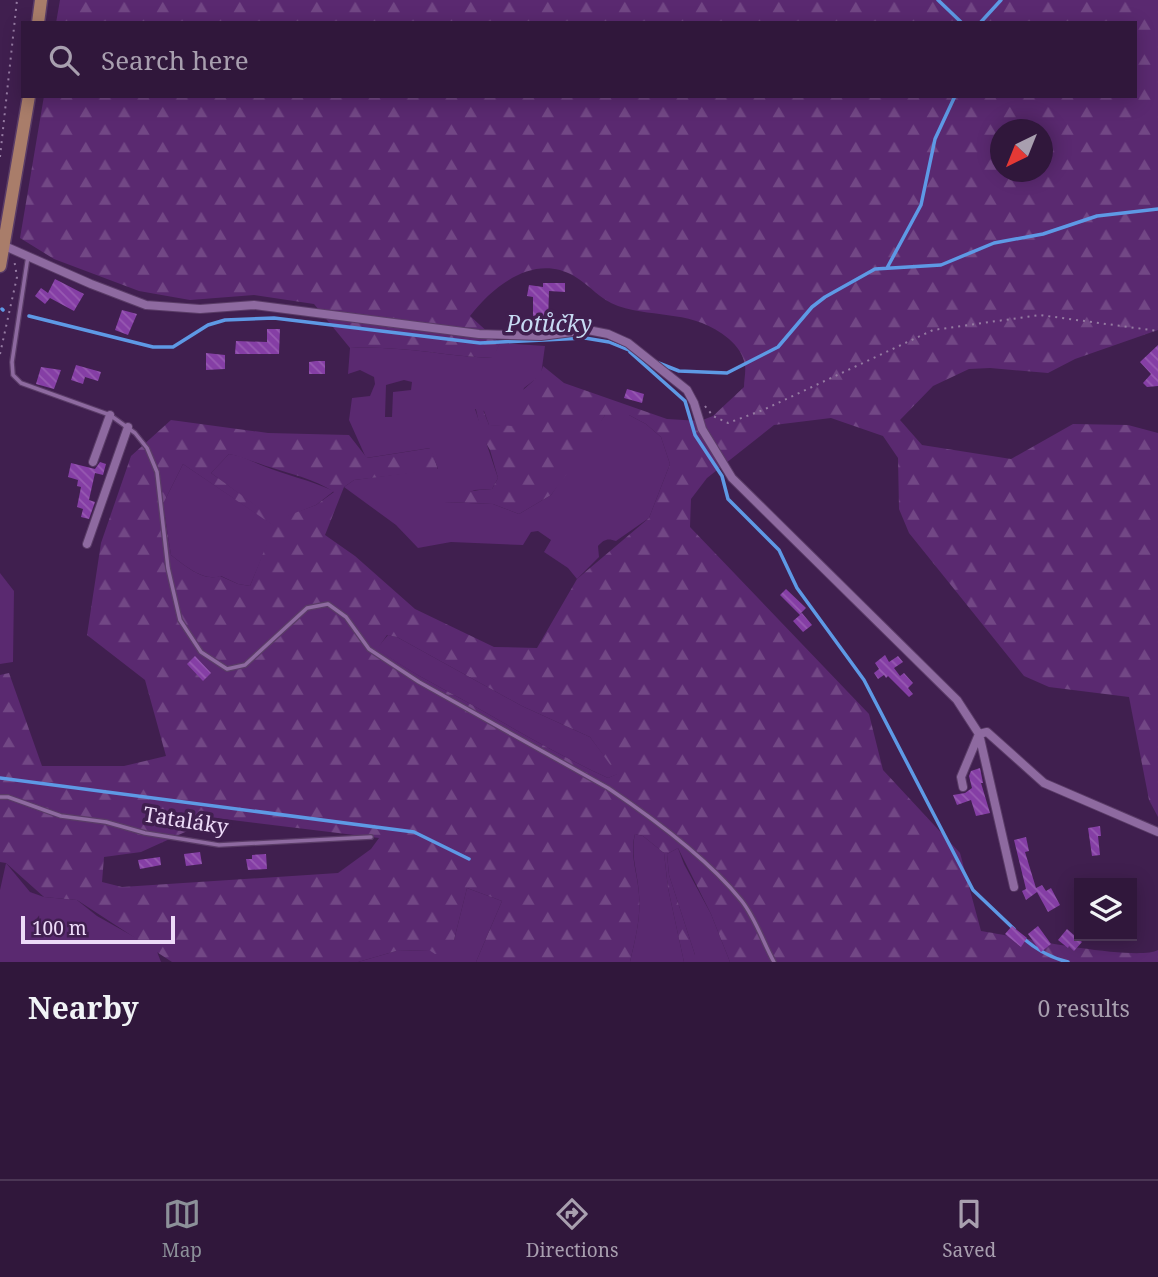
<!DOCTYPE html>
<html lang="en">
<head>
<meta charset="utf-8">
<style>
  body { margin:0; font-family:"Noto Serif",serif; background:#382042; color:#f1f3f6 }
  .controls { position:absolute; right:21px; bottom:21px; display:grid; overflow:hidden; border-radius:0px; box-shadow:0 4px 18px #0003 }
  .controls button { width:63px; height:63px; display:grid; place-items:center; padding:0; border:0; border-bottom:2px solid #4b3655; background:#30173b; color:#f1f3f6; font:35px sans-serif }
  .compass { position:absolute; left:990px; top:119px; width:63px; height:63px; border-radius:50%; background:#30173b; box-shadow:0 4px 18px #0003; rotate:223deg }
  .scale { position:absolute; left:21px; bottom:18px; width:154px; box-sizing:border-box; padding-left:7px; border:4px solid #eddaf8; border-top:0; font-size:19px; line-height:24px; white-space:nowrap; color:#eddaf8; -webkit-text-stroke:5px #401f4f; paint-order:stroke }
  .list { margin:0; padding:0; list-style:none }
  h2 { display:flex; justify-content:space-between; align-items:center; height:91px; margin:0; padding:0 28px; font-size:30px }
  h2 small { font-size:23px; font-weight:400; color:#a89faf }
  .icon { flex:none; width:38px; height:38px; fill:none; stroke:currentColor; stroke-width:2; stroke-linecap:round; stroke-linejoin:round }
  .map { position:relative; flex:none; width:1158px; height:962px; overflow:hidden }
  .search { position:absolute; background:#30173b; box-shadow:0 4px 18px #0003; left:21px; right:21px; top:21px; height:77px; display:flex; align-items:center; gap:18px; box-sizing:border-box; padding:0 24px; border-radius:0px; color:#a89faf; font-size:26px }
  .sheet { height:217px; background:#30173b }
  nav { display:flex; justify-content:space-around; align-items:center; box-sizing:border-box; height:98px; border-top:2px solid #4b3655; background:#30173b; font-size:19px; color:#a89faf }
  nav a { display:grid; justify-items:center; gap:4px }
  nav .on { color:#8c9099 }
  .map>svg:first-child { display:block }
  .grass { fill:#5a2970; fill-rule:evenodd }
  .forest { fill:url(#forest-firs); fill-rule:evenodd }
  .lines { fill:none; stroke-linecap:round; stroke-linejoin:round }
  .stream { stroke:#5e99e5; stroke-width:3.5 }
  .building { fill:url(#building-back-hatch) }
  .service-casing { stroke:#5a3c67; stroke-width:6 }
  .minor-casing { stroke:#5a3c67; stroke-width:10 }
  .primary-casing { stroke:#5a3c67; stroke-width:15 }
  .path { stroke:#957ba2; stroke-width:2; stroke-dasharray:2 5; stroke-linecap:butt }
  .service { stroke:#8e6aa0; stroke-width:3.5 }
  .minor { stroke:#8e6aa0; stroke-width:8 }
  .primary { stroke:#a97d6a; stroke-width:12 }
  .labels { text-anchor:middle; stroke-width:7; stroke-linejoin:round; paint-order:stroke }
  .street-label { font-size:21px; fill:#eddaf8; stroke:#401f4f }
  .water-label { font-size:23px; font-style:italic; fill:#c7daf3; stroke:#401f4f }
</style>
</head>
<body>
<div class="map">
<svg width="1158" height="962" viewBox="0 0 1158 962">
  <defs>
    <pattern id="forest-firs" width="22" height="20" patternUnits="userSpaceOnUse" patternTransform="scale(1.75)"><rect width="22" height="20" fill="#5a2970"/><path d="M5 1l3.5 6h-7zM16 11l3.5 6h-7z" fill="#724785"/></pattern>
    <pattern id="building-back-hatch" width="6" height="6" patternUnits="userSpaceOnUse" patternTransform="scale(1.75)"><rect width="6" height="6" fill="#853ea5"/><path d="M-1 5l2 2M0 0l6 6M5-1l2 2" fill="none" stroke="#9759b2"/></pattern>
  </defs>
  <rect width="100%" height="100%" fill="#401f4f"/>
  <path class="grass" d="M500,343l45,3 -4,29 -17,13 -10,39 -25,-2 -5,-14 -9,-2 23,69 -6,11 -17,1 -30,12 48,2 26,10 32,-19 54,-80h24l17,9 15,13 9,27 -21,54 -33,23c-8,-3 -12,-2 -18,5l1,11 -22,22 -9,-11 -24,-16 7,-12 -13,-9 -7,1 -8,13 -72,-3 -33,6 -22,-23 -52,-38 10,-7 84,-11 -8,-21 -64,10 -17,-38 3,-22 18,-2 5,-12 -1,-7 -14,-7 -12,4 2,-26c48,-3 94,8 142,10zM404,380l8,2 -1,8 -18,2 -1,25h-7l1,-32z
    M229,454c13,2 20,6 32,11 24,10 49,15 73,26l-18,14 -40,16 -65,-48z
    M183,464l92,62 -25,60 -12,-2 -17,-8c-18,6 -37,-11 -50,-21l-8,-51z
    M0,573l14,18 -1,71 -13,2z
    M388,635l9,2 125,69 68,31 28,37 -10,4c-50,-23 -95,-50 -143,-77 -30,-17 -60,-31 -88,-53z
    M635,834l8,2 21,17 4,35 16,74h-54c5,-22 11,-44 9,-67 -1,-22 -9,-39 -4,-61z
    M678,848l6,16 27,50 19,48h-35v-7l-26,-80 -2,-21z
    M6,863l24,29 14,5 33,3 20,16 59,33 5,13h-161v-72z
    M467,888l35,13 -26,61h-118l38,-11 33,-1 25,-10z"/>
  <path class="forest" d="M60,0h1098v330l-83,29 -27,14 -58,-5 -21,1 -36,17 -33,34 22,25 89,14 62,-35 55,1 30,8v384l-9,-17 -20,-103 -80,-10 -25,-11 -115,-143 -10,-24 -1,-51 -15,-22 -52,-18 -57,7 -67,53 -16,21 -1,28 179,187 14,56 77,83 21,78c32,5 155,31 177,19v12h-428l-19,-48 -33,-66 -11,6 2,21 26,80v7h-11l-16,-74 -4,-35 -21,-17 -8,-2c-6,21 3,40 4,61 2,23 -4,45 -9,67h-154l26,-61 -35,-13 -13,52 -5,10 -6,3 -8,1 -6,-4 -33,1 -38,11h-186l-95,-62 -33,-3 -38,-34 -6,-1v-187l9,-2 33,93h82l42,-10 -21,-76 -58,-45 14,-92 30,-87 40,-36 97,13 81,2 18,23 64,-10 7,22 -84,10 -10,7 -19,48 30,21 60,53 79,38 43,1 40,-69 72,-61 21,-54 -9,-27 -15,-13 -17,-9h-24l-21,36 -33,44 -32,19 -26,-10 -49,-2c12,-10 32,-12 48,-13l6,-11 -8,-28 -8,-14 -7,-31 5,-3 9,23 25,1c0,-6 -3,-17 0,-23 6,-16 25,-21 29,-37l21,17 103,36 33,2 13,-5 31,-29c0,-7 2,-15 1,-22 -2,-11 -8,-19 -16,-26 -36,-30 -71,-20 -111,-33 -18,-6 -28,-21 -44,-30 -40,-23 -81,10 -104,40l30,27 -7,15c-49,-2 -95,-13 -143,-10l-36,-44 -60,-9 -64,5 -51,-9 -85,-32 -34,-21 24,-142h1091v-73h-1079zM1000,130h42v42h-42zM229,454c14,3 24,8 37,12 22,7 49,13 68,26l-18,13 -40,15 -65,-47zM183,464l91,62 -24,60 -12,-2 -18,-8c-17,6 -36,-11 -49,-21l-8,-51zM387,635l10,2 125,69 68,31 27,37 -9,4c-50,-23 -95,-50 -143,-77 -30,-17 -60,-31 -87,-53zM216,818l163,20 -8,11 -33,24 -216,14 -20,-5 2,-25 37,-5z"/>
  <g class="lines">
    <path class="stream" d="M938,0l24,23
      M980,23l21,-23
      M887,268l34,-63 14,-66 20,-43
      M2,309l1,1
      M29,316l124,31h20l35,-22 17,-5 49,-2 206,25 105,-5 24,4 27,11
      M630,352l55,49 10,34 27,41 6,23 51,51 18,38 67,92 109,210 41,39
      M656,362l23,9 48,2 51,-26 34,-40 13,-10 50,-28 66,-4 53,-22 49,-9 54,-18 61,-7
      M0,778l414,54 55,27
      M1024,939c13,11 27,19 44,23"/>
  </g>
  <path class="building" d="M55,279l29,15 -10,17 -24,-13 -5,6 -10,-8 6,-8 7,5z
    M543,283h22v9l-16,-1 -1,31 -15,-1v-24l-6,-1 2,-11 14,2z
    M122,310l15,4 -9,21 -13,-5z
    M267,329h13l-1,25h-44l1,-13 31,1z
    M1158,345v41l-11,1 -4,-4 8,-9 -11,-12z
    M206,353l19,2v14l-19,1z
    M316,361h9v13h-16v-12z
    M76,365l25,7 -3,9 -13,-4 -2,7 -12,-4z
    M41,367l20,3 -7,19 -18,-5z
    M627,389l17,5 -2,9 -18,-5z
    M100,462l6,2 -3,11 -8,-2 -6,27 6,2 -6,17 -8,-2 2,-8 -6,-2 4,-20 -4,-1 1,-6 -10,-3 3,-14 24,6z
    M786,589l20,19 -6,6 2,-1 10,12 -9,7 -10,-11 7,-6 -20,-20z
    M885,655l4,7 9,-6 5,6 -9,6 6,8 4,-3 9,10 -5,5 5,6 -4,3 -21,-21 -2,2 -2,-3 -6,4 -4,-6 5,-4 -4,-6z
    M195,656l16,17 -8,8 -16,-17z
    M980,768l3,15h-2l9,30 -14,3 -5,-16 -14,5 -4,-10 12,-2 7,-5 -3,-12 2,-5z
    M1100,826l1,10h-3l2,19 -8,1 -4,-28z
    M1026,837l3,14 -4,1 11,36 6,-3 4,6 5,-3 9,17 -12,7 -11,-20 -11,8 -4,-9 4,-2 -12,-49z
    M200,852l2,12 -16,2 -2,-12z
    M266,854l1,15 -19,1 -2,-11h6v-4z
    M160,857l1,8 -21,4 -2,-9z
    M1012,926l15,12 -6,9 -16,-13z
    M1038,926l13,18 -10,8 -13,-18z
    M1067,929l15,13 -8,9 -5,-5 -1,2 -10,-8z"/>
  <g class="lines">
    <g class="service-casing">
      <path id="service" d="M28,256l-16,106 1,13 8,8 89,32 25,18 12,15 10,24 11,96 12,52 21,32 26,17 18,-4 62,-57 21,-4 18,13 23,32 50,33 189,106c43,29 100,71 133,112 14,17 22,42 33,62
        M0,797h8l53,19 45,6 39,11 74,12 152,-8"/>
    </g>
    <g class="minor-casing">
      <path id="minor" d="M0,244l91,40 55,21 54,4 54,-4 225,29 62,2 47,-6 20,4 20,9 59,47 7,13 8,26 30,49 225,222 22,34 35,153
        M93,462l17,-47
        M87,544l41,-117
        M963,787l-2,-10 18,-43 8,-2 57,51 114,49"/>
    </g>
    <g class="primary-casing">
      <path id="primary" d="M38,23l3,-23
        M0,266l29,-170"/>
    </g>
    <path class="path" d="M0,157l17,-157
      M0,354l17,-77 -3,-18
      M705,406l8,10 15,7 35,-13 170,-80 107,-15 118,16"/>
    <use href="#service" class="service"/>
    <use href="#minor" class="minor"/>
    <use href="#primary" class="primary"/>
  </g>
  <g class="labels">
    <g class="street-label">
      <text transform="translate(186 821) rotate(9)" y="7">Tataláky</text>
    </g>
    <g class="water-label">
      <text x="549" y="332">Potůčky</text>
    </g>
  </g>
</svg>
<div class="controls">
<button><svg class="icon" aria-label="layers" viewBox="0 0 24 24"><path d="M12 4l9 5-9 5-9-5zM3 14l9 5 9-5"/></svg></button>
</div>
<svg class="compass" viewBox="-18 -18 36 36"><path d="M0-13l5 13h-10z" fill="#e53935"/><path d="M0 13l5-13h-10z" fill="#a89faf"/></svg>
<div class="scale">100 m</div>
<div class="search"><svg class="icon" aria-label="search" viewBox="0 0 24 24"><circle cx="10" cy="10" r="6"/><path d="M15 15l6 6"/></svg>Search here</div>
</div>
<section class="sheet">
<h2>Nearby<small>0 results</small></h2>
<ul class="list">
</ul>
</section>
<nav>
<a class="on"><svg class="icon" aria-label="map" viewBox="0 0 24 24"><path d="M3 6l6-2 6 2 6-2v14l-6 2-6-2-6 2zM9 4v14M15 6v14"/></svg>Map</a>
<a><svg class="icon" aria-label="directions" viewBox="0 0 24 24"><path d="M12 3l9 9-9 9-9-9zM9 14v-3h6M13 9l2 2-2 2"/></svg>Directions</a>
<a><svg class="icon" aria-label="saved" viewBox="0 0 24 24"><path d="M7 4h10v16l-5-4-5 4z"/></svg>Saved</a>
</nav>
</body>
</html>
